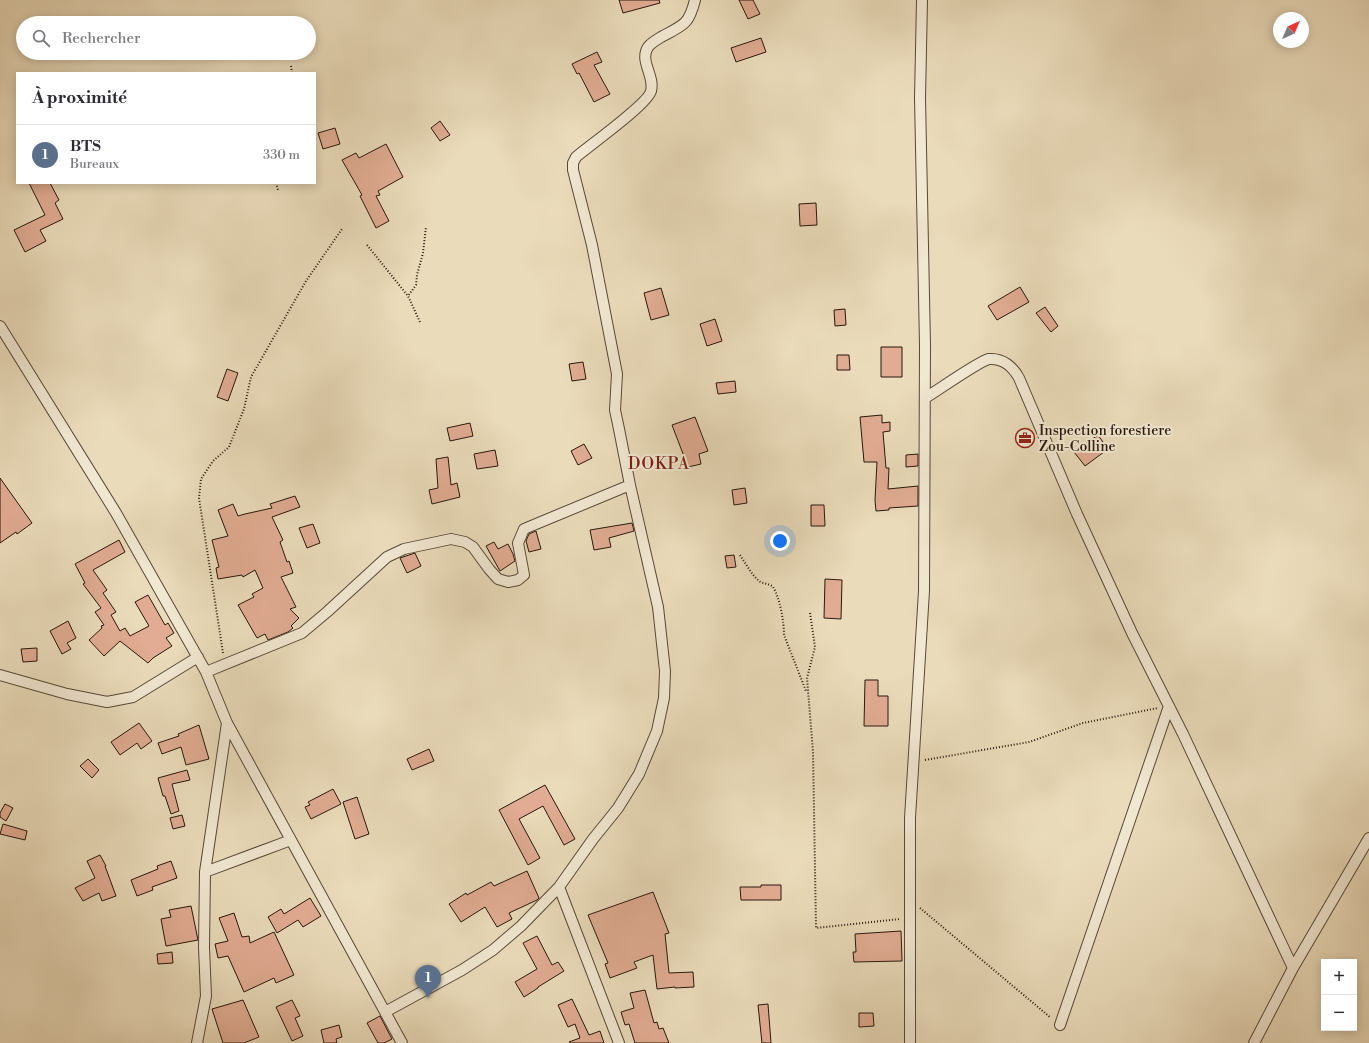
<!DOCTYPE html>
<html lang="fr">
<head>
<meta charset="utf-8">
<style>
  body { margin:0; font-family:"Libre Bodoni",serif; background:#f7f7f7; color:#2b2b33 }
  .controls { position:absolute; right:12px; bottom:12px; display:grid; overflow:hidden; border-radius:0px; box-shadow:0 2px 10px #0003 }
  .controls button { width:36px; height:36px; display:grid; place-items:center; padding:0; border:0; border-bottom:1px solid #e1e1e2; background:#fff; color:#2b2b33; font:20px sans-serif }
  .compass { position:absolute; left:1273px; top:12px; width:36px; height:36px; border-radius:50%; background:#fff; box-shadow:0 2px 10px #0003; rotate:44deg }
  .you { position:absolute; left:780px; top:541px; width:14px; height:14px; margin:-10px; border:3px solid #fff; border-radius:50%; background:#1a73e8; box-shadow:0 0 0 6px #1a73e833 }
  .badge { display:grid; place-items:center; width:26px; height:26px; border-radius:50%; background:#2563eb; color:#fff; font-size:13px; font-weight:700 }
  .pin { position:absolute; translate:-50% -33px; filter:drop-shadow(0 1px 2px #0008) }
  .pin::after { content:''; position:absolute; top:21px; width:14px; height:12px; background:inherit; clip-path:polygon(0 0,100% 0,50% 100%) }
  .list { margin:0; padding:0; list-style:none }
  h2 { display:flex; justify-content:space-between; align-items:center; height:52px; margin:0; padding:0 16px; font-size:17px }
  h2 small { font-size:13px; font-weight:400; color:#7c7c81 }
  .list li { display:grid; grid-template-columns:26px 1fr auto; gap:12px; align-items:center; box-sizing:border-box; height:60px; padding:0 16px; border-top:1px solid #e1e1e2 }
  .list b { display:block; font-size:15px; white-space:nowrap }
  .list p { margin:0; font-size:13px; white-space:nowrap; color:#7c7c81 }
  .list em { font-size:13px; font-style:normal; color:#7c7c81 }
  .icon { flex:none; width:22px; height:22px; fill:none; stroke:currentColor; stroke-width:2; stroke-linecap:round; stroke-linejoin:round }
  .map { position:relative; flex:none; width:1369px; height:1043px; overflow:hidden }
  .search { position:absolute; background:#fff; box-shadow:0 2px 10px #0003; left:16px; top:16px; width:300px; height:44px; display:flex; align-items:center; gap:10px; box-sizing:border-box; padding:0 14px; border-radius:22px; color:#7c7c81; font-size:15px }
  .panel { position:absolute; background:#fff; box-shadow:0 2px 10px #0003; left:16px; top:72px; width:300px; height:112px; border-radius:0px }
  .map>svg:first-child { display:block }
  .building { fill:#e1ac93; stroke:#28170c }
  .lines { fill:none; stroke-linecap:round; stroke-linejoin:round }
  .minor-casing { stroke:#584838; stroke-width:12 }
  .path { stroke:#28170c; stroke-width:2; stroke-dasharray:1 2; stroke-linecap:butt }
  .minor { stroke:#f1e8d2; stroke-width:10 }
  .labels { text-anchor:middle; stroke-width:4; stroke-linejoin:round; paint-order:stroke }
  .poi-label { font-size:14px; fill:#28170c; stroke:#f1e8d2; text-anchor:start }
  .quarter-label { font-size:16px; letter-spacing:1px; fill:#7a1f14; stroke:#f1e8d2 }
</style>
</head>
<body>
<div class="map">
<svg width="1369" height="1043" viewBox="0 0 1369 1043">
  <rect width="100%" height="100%" fill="#eadbba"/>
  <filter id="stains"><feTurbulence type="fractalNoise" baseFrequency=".005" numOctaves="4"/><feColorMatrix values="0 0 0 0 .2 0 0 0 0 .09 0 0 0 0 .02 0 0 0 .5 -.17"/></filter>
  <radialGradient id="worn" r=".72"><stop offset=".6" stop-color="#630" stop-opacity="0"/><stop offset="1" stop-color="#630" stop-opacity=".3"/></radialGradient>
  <path class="building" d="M619,0h40l1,3 -37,10z
    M739,0h14l7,14 -12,5z
    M761,38l5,14 -30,10 -5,-14z
    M597,52l5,10 -8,3 16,29 -16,8 -15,-29 -2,1 -5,-10z
    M440,121l10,14 -10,6 -9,-13z
    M335,128l5,16 -17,5 -5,-16z
    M386,144l17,33 -25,14 2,4 -4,1 13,25 -13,7 -16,-32 2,-1 -20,-35 14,-7 3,5z
    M29,183h21l9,17 -4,3 8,16 -23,11 6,11 -21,11 -11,-22 31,-15z
    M816,203l1,22 -17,1 -1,-22z
    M1020,287l9,15 -32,18 -9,-14z
    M661,288l8,27 -18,5 -7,-27z
    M1045,307l13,19 -7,6 -15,-19z
    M845,309l1,16 -11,1 -1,-16z
    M715,319l7,22 -15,5 -7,-22z
    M881,347h21v30h-21z
    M837,355h12l1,15h-13z
    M583,362l3,17 -14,2 -3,-17z
    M227,369l11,4 -10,28 -11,-4z
    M735,381l1,11 -18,2 -2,-11z
    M882,415v8l8,-1v9l-7,1 3,36h3l-1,21 30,-3v20l-29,2v2l-13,1 -1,-11 2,-38h-13l-4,-45z
    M695,417l13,34 -9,3 2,10 -13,3 -16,-42z
    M470,423l3,13 -23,5 -3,-13z
    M1098,435l10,14 -23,17 -11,-14z
    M584,444l8,14 -14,7 -7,-14z
    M495,450l3,16 -21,3 -3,-15z
    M918,454v12l-12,1v-12z
    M448,457l3,28 6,-2 3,14 -28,7 -3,-14 9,-2 -2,-29z
    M0,478l32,45 -15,11 -1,-2 -16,11z
    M745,488l2,15 -13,2 -2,-15z
    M295,496l5,11 -28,10 11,23 -3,2 7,20 2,-1 4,12 -12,4 15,30 -6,2 9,9 -8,8 2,2 -5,4 -20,8 -3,-6 -8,4 -19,-33 16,-8 -2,-3 11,-6 -8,-18 -12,7 -1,-2 -24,4 -2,-11 3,-1 -7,-27 16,-4 -10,-26 15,-6 5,12 7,-2 27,-6 -2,-4z
    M811,505h13l1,21h-14z
    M632,523l2,8 -25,7 2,9 -17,3 -4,-20z
    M313,524l7,19 -13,5 -8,-20z
    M536,531l5,18 -12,3 -3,-11 3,-7z
    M119,540l6,12 -32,18 14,20 -4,3 13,19 -5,3 9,16 5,-3 5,8 19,-10 -14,-24 13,-7 17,30 3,-2 6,10 -8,5 6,8 -19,12 -5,5 -28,-22 -16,15 -15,-16 13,-12 -1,-2 3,-1 -9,-13 6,-4 -18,-24 2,-1 -10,-19z
    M494,542l4,7 10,-5 5,10 2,7 -15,10 -14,-25z
    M415,553l6,13 -14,7 -7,-15z
    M734,555l2,12 -9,1 -2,-12z
    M825,579l17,1 -1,39 -17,-1z
    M68,621l8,17 -9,5 4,6 -9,5 -12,-23z
    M37,648v13l-14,1 -2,-13z
    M865,680h13v16h10v30h-24z
    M139,723l13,18 -11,8 -4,-6 -17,12 -9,-13z
    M199,725l10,34 -23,6 -5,-18 -19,7 -4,-11 21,-7 -1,-2z
    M429,749l5,12 -22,9 -5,-11z
    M88,759l11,11 -7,8 -12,-12z
    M187,770l3,10 -18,4 7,27 -8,3 -6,-18h-2l-5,-18z
    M545,785l30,54 -11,6 -21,-39 -24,13 21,39 -12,7 -29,-55z
    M333,789l8,15 -30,15 -6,-12 5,-2 -2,-3z
    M357,797l12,37 -14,5 -12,-37z
    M5,804l8,4 -7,13 -6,-4v-4z
    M182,815l3,11 -12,3 -3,-11z
    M3,824l24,7 -2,9 -25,-6z
    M100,855l6,11h-1l11,30 -14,5 -3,-8 -16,8 -8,-13 20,-10 -8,-17z
    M171,861l6,17 -25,9 1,3 -16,6 -6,-16 27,-11 -1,-3z
    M527,871l12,27 -2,2 -28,13 3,6 -15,8 -12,-20 -24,15 -12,-18 17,-11 1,2 24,-13 3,4z
    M761,885h20v15h-40l-1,-13h21z
    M653,892l16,41 -4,1 4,39 24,-1 1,15 -19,1v-1l-18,2 -4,-34 -19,7 3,6 -27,10 -5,-14 3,-1 -20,-48z
    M310,898l11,18 -18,11 -5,-7 -21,13 -9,-16 13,-8 3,5z
    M191,906l7,34 -32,6 -5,-27 10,-2 -2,-7z
    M234,913l8,24 7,-1 1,7 24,-11 20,43 -18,8 -2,-5 -30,14 -16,-36 -10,2 -3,-14 13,-3 -9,-23z
    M901,931l1,30 -48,1 -1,-10h3l-1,-18z
    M537,936l15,29 6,-3 6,9 -26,16v1l-14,9 -9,-15 22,-13 -14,-26z
    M172,952l1,11 -15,1 -1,-10z
    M645,990l9,33 3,-1 2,7 4,-1 6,15h-34l-6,-19 -4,1 -4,-13 13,-4 -4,-15z
    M572,999l17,36 11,-4 4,12h-34l-1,-1 11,-4 -5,-14 -7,3 -10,-22z
    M243,1000l16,37 -15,6h-21l-11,-34z
    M292,1000l8,16 -5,2 8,18 -11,5 -16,-34z
    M768,1004l3,39h-9l-4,-38z
    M859,1013h14l1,13 -15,1z
    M380,1016l12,23 -8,4h-6l-11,-20z
    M339,1025l3,12 -6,2 1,4h-13l-3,-13z"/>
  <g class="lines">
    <g class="minor-casing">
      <path id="minor" d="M0,326l116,187 90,159 21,51 175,320
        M925,398c12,-7 54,-37 64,-39 14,-1 24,8 30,19l58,136 55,119 51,101 110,234
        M206,672l96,-39 25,-21 60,-55 17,-8 47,-10 14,3 8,5 16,22 9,10 10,3 10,-2 6,-5 -6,-32 6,-14 106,-44
        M0,675l67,19 40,8 26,-5 65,-40
        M205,872l86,-32
        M559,887l60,156
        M385,1012l77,-42 31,-20 28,-24 38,-39 34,-48 25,-31 21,-34 18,-43 7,-33 1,-27 -7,-64 -28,-122 -11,-56 -4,-19 2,-36 -25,-129 -19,-75v-7l3,-6c14,-12 72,-53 75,-66 4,-15 -12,-30 -3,-44 4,-5 10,-8 15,-11 21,-11 26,-12 32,-36
        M1060,1025l109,-319
        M197,1043l9,-47 -2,-49 1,-75 22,-149
        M910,1043v-225l14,-227 1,-246 -5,-247 2,-98
        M1254,1043l39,-75 76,-130"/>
    </g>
    <path class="path" d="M291,66l1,7
      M276,183l2,7
      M367,245l41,51
      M420,322l-12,-26 8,-11 1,-10 6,-22 3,-26
      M740,555c6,9 11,19 19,26 4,3 10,2 14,6 7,11 11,35 11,48l22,56
      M810,613l5,34 -8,31 6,74 3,176 84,-9
      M223,653l-24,-155 2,-19 12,-18 16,-14 15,-38 7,-32 55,-96 36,-52
      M925,760l104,-18 54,-19 75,-15
      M920,908l131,110"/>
    <use href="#minor" class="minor"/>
  </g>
  <defs>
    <g id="office-ring" transform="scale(1)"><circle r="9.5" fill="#f1e8d2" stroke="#8f2418" stroke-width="1.5"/><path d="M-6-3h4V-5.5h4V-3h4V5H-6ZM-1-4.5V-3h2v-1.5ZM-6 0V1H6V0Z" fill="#8f2418"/></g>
  </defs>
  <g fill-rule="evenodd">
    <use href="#office-ring" x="1025" y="438"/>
  </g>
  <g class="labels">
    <g class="poi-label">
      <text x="1039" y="435">Inspection forestiere<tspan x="1039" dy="16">Zou-Colline</tspan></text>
    </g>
    <g class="quarter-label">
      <text x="659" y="469">DOKPA</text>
    </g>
  </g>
  <rect width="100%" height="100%" filter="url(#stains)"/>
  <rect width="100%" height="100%" fill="url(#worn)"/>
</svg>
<div class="controls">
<button>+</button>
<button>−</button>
</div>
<svg class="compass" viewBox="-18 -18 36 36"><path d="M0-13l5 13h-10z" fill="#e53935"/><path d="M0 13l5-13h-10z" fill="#7c7c81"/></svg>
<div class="you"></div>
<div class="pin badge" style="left:428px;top:998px;background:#5c6f8a">1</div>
<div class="search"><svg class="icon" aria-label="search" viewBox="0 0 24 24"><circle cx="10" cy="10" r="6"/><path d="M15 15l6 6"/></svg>Rechercher</div>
<section class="panel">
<h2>À proximité<small></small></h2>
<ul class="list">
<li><span class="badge" style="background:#5c6f8a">1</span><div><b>BTS</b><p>Bureaux</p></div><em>330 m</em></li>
</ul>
</section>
</div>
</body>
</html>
